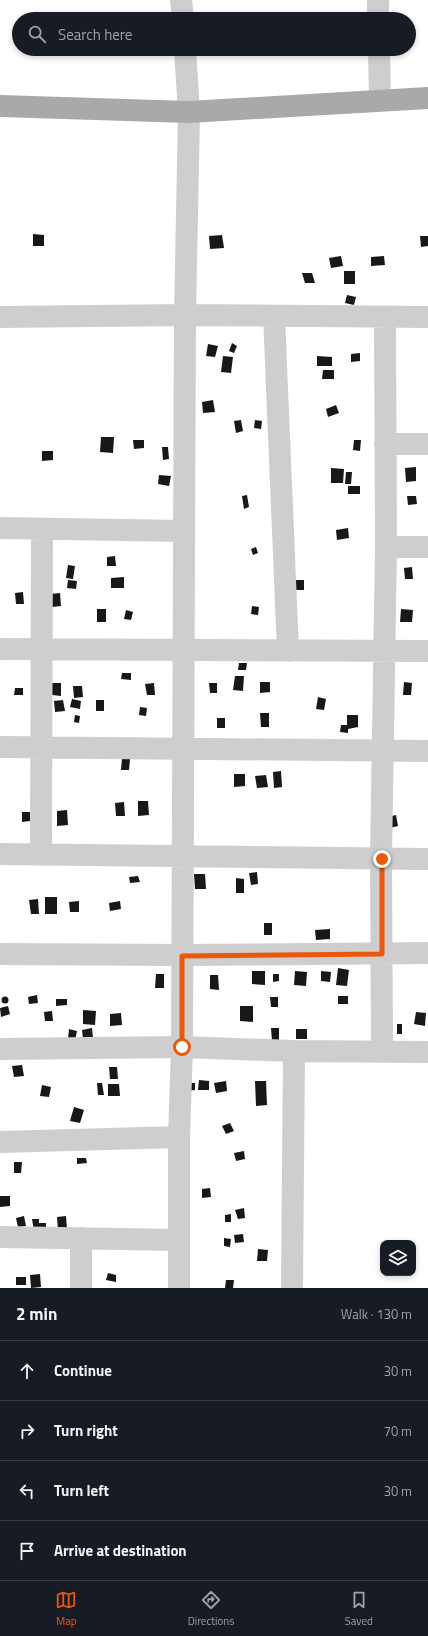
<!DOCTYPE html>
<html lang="en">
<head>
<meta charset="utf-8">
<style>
  body { margin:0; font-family:"Titillium Web",sans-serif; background:#242831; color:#f1f3f6 }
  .controls { position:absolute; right:12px; bottom:12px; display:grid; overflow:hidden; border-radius:8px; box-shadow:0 2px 6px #0003 }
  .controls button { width:36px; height:36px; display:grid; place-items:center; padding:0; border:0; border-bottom:1px solid #363941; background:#171b24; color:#f1f3f6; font:20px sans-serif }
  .stop { position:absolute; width:12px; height:12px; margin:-9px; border:3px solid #ea580c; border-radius:50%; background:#fff }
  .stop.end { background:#ea580c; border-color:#fff; box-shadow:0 1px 4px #0008 }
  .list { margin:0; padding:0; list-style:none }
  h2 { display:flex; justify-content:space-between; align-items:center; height:52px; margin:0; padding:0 16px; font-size:17px }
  h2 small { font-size:13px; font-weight:400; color:#9ea1a6 }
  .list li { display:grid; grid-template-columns:26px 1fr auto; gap:12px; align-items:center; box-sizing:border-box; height:60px; padding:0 16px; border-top:1px solid #363941 }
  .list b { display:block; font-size:15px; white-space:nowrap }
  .list em { font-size:13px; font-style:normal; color:#9ea1a6 }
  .icon { flex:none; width:22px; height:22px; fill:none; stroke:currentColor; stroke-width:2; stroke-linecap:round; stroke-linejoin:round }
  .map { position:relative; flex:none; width:428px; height:1288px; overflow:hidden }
  .search { position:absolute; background:#171b24; box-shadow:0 2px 6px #0003; left:12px; right:12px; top:12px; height:44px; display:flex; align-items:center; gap:10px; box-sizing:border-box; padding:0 14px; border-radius:22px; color:#9ea1a6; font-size:15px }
  .sheet { height:292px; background:#171b24 }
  nav { display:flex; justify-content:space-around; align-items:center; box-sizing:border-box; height:56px; border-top:1px solid #363941; background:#171b24; font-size:11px; color:#9ea1a6 }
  nav a { display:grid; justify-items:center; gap:2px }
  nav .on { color:#ea580c }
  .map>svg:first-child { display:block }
  .building { fill:#181818 }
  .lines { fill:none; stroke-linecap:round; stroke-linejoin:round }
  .minor { stroke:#cecece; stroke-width:22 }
  .major { stroke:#a9a9a9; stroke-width:22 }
  .route { stroke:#ea580c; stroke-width:5 }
</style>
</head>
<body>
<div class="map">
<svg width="428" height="1288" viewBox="0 0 428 1288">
  <rect width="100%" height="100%" fill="#fff"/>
  <path class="building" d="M33,234l11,1v11h-11z
    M222,235l2,13 -14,1 -1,-13z
    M420,236h8v10l-7,1z
    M341,256l2,10 -12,2 -2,-10z
    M384,256l1,9 -14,1v-9z
    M344,271h11v13h-11z
    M302,273h10l3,10h-10z
    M347,295l9,2 -2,8 -9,-2z
    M232,343l5,3 -3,7 -5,-2z
    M208,344l10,2 -3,11 -9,-1z
    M360,353v8l-9,1v-8z
    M223,356l10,1 -2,16 -10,-1z
    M317,356l15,1v9h-15z
    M323,370h11v9h-12z
    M213,400l2,12 -12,1 -1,-11z
    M336,405l3,8 -11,4 -2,-8z
    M241,420l2,11 -7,2 -2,-12z
    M255,420l7,1 -1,8 -7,-1z
    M101,437h13l-1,16 -13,-1z
    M133,440h11v8l-10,1z
    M354,440h7l-1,11 -7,-1z
    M162,447h6l1,12 -6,1z
    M42,451h11v9l-11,1z
    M416,467v14l-10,1 -1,-14z
    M331,468l13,1 -1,14h-12z
    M346,472h6l-1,12h-6z
    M159,475l12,1 -2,10 -11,-2z
    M348,486h12v8h-12z
    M247,495l2,12 -5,2 -2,-13z
    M407,496h9l1,8 -9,1z
    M348,528l1,10 -12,2 -1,-10z
    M256,547l2,6 -5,2 -2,-6z
    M115,556l1,10h-9v-9z
    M68,565l7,1 -2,13 -7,-1z
    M412,567l1,12h-8l-1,-11z
    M124,577v11h-13v-10z
    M68,580l9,1 -1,8 -9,-1z
    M295,580h9v10h-9z
    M23,592l1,12h-8l-1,-11z
    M60,593l1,13 -9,1 -1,-13z
    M252,606l7,1 -1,8 -7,-1z
    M97,609h9v13h-9z
    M401,609l12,1 -1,12h-12z
    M126,610l7,2 -2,8 -7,-1z
    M239,663h8l-1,7h-8z
    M122,673h9v7l-10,-1z
    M235,676h9l-1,15 -10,-1z
    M260,682h10v10l-10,1z
    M404,682l8,1 -1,12h-8z
    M52,683h9v13l-9,-1z
    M154,683l1,12h-8l-2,-11z
    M209,683h8v10h-7z
    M73,686h9l1,11 -9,1z
    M15,688h8v7h-9z
    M318,697l8,2 -2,11 -8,-1z
    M72,699l9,2 -1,8 -10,-2z
    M63,700l2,11 -10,1 -1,-11z
    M96,700h8v11h-8z
    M140,707l7,1 -1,8 -7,-1z
    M260,713h9v14h-8z
    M75,715l5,1 -1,7 -5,-1z
    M347,715h11v12l-10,2v4l-8,-1 1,-7h6z
    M217,718h8v10h-8z
    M122,758l8,1 -1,11h-8z
    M281,771l1,16 -8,1 -1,-16z
    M234,774h11v12l-11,1z
    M266,775l2,12 -11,1 -2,-12z
    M138,801h10l1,14 -11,1z
    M124,802l1,14h-9l-1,-13z
    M67,810l1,15 -11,1v-15z
    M22,812h8v9l-8,1z
    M396,815l2,11 -13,3 -2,-11z
    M257,872l1,12 -7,1 -2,-12z
    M194,874h11l1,15h-11z
    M138,876l2,6 -10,1 -1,-6z
    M236,878l8,1v14h-8z
    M45,897h12v17h-12z
    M38,899l1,15h-8l-2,-14z
    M79,901v11h-9l-1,-10z
    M120,901l1,8 -11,2 -1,-8z
    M264,923h8v12h-8z
    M330,929v10l-14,1 -1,-10z
    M338,968l11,2 -2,16 -11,-1z
    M252,971h13v14l-13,-1z
    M295,971l12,1 -1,14 -12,-1z
    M321,971l10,1 -1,10 -9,-1z
    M156,974h8v14h-9z
    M273,974h6v7l-6,1z
    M210,975h8l1,15 -9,-1z
    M37,995l1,8 -9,1 -1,-7z
    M338,996h10v8h-10z
    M1.5 1000a3.5 3.5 0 1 1 7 0a3.5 3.5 0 1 1-7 0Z
    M270,997h8v10h-7z
    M56,999h11v6l-11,1z
    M8,1006l2,8 -9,3 -1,-9z
    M240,1006h13v16l-13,-1z
    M83,1010l13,1 -1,14 -12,-1z
    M52,1011l1,10h-8l-1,-9z
    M416,1012l10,1 -1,13 -11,-2z
    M121,1013l1,12 -12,1v-12z
    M397,1024h5v10h-5z
    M92,1028l1,10 -10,1 -1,-9z
    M271,1028h8v12l-7,1z
    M69,1029l8,2 -2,10 -7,-2z
    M296,1029h11v10h-11z
    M22,1065l2,11 -10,1 -2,-11z
    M109,1067h8l1,12h-8z
    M199,1080l10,1v9h-11z
    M226,1081l1,10 -11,2 -2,-10z
    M255,1081h11l1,24 -11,1z
    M97,1083h5l2,12h-6z
    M186,1083h9v7l-8,1z
    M108,1084h11l1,12h-12z
    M42,1085l9,2 -2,10 -9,-1z
    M74,1107l10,3 -4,13 -10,-2z
    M230,1123l4,8 -8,3 -4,-8z
    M244,1151l1,8 -9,2 -2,-8z
    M77,1158h9l1,5 -10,1z
    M14,1162h8l-1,11h-7z
    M210,1188l1,9 -9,1v-9z
    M0,1196h10v10l-10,1z
    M244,1208l1,10 -7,1 -3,-9z
    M231,1214v8h-6v-7z
    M24,1216l2,10 -8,1 -2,-9z
    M66,1216l1,13 -9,1 -1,-13z
    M32,1219h7v4h7v7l-12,1z
    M243,1234l1,8 -9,1 -1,-8z
    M224,1238l7,1 -1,8 -6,-1z
    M258,1249l10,1 -1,11h-10z
    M108,1273l8,2v7l-10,-2z
    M40,1274l1,13 -10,1 -1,-13z
    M16,1277h10v8h-10z
    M226,1280h8l-1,8h-8z"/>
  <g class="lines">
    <path class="minor" d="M181,0l2,19
      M378,0v19
      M379,49l1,51
      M274,316l14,335
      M0,317l185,-2 243,2
      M385,444h43
      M0,528l184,3
      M386,547h42
      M0,649l428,2
      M0,747l428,4
      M0,854l428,5
      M41,854l1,-325
      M0,954l182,1 246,-2
      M0,1049l182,-2 112,4 134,1
      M382,1051l-1,-192 5,-312 -1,-230
      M0,1142l179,-5
      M0,1237l179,3
      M81,1288v-50
      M179,1288v-151l3,-90 3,-732 4,-203 -4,-63
      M292,1288l2,-237"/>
    <path class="major" d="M0,106l189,6 239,-14"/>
  </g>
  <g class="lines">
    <path class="route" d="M182,1047v-91l200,-2v-95"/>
  </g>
</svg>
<div class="controls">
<button><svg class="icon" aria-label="layers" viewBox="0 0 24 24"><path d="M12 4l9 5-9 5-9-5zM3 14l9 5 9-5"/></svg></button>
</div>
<div class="stop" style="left:182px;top:1047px"></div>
<div class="stop end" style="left:382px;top:859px"></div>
<div class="search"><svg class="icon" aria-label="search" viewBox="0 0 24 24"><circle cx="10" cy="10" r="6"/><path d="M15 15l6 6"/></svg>Search here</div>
</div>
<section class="sheet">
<h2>2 min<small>Walk · 130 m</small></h2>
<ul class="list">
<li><svg class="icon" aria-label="ahead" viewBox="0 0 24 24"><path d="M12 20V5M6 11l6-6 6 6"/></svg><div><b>Continue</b></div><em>30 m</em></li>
<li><svg class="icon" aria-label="right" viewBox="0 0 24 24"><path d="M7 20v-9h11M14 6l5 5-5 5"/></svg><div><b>Turn right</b></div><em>70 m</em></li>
<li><svg class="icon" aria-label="left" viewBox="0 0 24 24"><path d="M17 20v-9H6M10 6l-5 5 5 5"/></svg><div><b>Turn left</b></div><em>30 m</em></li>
<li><svg class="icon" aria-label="arrive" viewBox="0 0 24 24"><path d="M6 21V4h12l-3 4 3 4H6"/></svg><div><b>Arrive at destination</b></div></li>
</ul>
</section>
<nav>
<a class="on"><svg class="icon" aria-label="map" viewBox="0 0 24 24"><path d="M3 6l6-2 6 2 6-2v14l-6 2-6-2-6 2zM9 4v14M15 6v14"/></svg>Map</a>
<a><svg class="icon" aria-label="directions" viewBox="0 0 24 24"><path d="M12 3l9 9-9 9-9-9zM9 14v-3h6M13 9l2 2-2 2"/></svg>Directions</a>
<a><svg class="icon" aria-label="saved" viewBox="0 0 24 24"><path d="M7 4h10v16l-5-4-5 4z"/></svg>Saved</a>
</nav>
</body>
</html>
